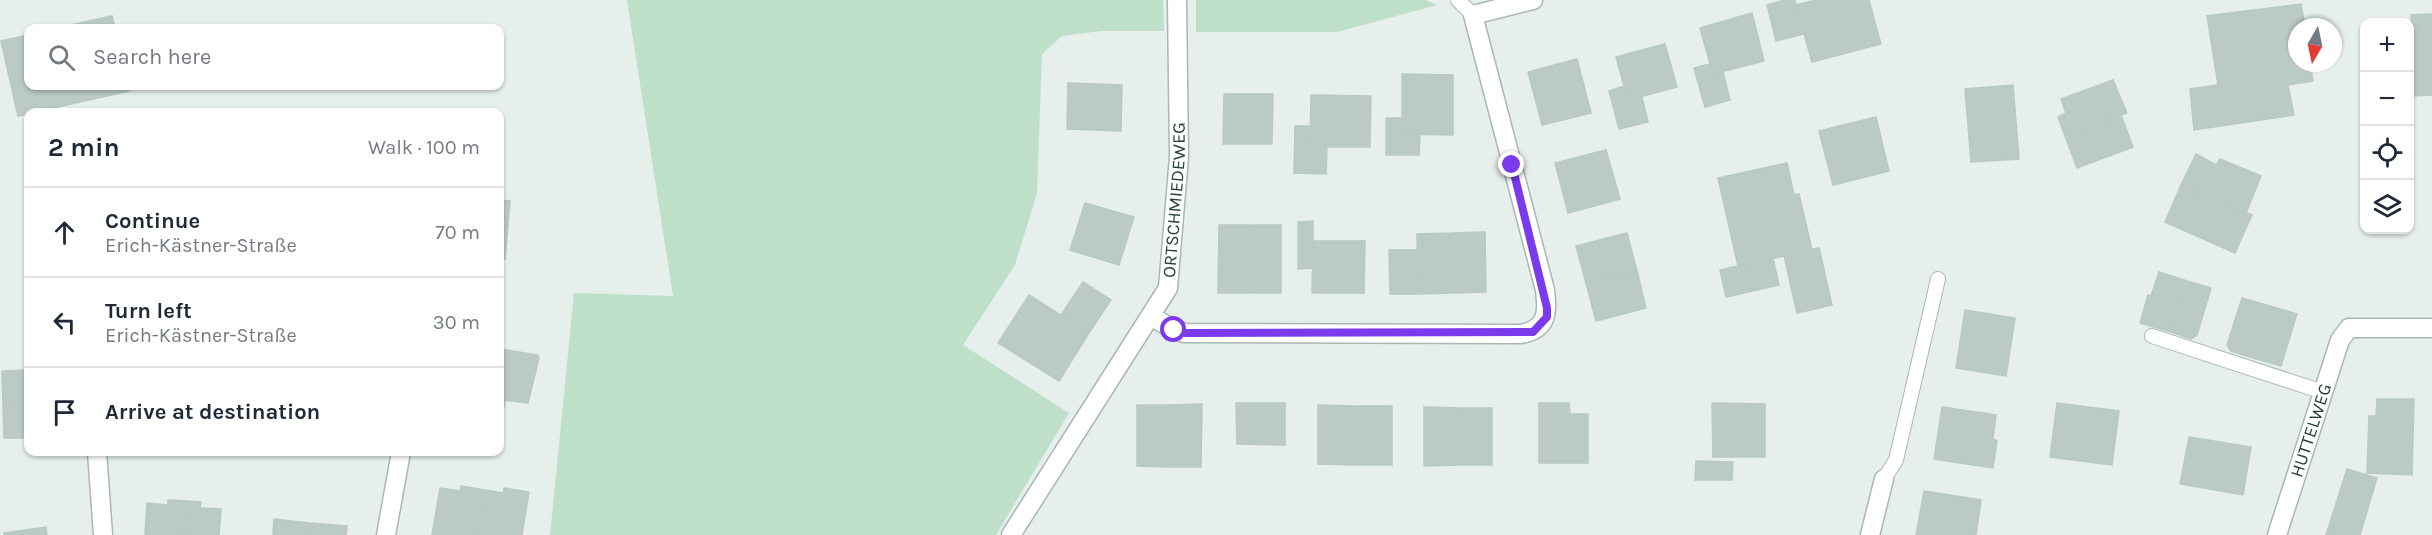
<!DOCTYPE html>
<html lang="en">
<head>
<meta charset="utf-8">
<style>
  body { margin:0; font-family:Karla,sans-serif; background:#f2f2f3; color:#1f2937 }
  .controls { position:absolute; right:18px; top:18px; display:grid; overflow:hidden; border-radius:12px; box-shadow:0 2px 4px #0004 }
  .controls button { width:54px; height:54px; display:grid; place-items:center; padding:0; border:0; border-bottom:2px solid #e0e1e3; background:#fff; color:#1f2937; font:30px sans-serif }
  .compass { position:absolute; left:2288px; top:18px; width:54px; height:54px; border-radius:50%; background:#fff; box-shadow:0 2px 4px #0004; rotate:189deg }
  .stop { position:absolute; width:18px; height:18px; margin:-14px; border:4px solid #7c3aed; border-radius:50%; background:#fff }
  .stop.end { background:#7c3aed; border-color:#fff; box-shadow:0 2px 6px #0008 }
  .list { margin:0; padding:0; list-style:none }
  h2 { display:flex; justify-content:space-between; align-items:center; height:78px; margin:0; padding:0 24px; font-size:26px }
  h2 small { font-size:20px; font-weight:400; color:#747a83 }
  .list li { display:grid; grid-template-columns:39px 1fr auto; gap:18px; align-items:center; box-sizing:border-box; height:90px; padding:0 24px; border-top:2px solid #e0e1e3 }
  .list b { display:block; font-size:22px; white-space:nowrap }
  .list p { margin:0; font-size:20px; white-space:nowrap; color:#747a83 }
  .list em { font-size:20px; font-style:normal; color:#747a83 }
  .icon { flex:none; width:33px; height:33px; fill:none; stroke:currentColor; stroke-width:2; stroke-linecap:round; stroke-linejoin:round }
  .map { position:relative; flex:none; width:2432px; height:535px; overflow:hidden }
  .search { position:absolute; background:#fff; box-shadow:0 2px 4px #0004; left:24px; top:24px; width:480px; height:66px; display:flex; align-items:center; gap:15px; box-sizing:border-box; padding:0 21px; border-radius:12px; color:#747a83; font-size:22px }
  .panel { position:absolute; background:#fff; box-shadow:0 2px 4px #0004; left:24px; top:108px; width:480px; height:348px; border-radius:12px }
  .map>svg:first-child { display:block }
  .green { fill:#bfe0c8 }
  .building { fill:#bbcac4; stroke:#b8c9c2; stroke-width:1.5 }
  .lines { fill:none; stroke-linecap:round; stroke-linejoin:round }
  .service-casing { stroke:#a8b8b2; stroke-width:16 }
  .minor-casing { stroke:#a8b8b2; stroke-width:21 }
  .service { stroke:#fff; stroke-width:14 }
  .minor { stroke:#fff; stroke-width:18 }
  .route { stroke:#7c3aed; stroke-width:8 }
  .labels { text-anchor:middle; stroke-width:4.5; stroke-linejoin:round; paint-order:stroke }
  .street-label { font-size:18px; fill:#24423a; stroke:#f7fbf9 }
</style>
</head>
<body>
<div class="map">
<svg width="2432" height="535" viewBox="0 0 2432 535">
  <rect width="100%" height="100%" fill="#e6efeb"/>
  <path class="green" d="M627,0h536l1,31h-63l-39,5 -20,18 -5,139 -22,72 -52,80 106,68 -73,122h-446l24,-242 99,3z
    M1196,0h230l11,5 -100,27h-141z"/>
  <path class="building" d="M1784,0h11l9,34 -28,7 -9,-36z
    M1816,0h53l12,44 -69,18 -16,-57z
    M2301,4l4,23h-8v36h13l3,18 -25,4 6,30 -100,15 -4,-41 28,-4 -11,-69z
    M1752,13l12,48 -51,13 -13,-46z
    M2432,14v81l-19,1 -3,-55v-7h2l-1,-19z
    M112,16l3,12h-58z
    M28,35v51h99l2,5 -111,25 -17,-75z
    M1665,44l12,43 -49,13 -12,-43z
    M1577,59l14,54 -49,12 -14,-53z
    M1710,64l3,10 10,-2 7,28 -25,7 -11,-39z
    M1402,74l51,1v60l-51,-1z
    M2113,80l14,33 -62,23 -7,-19 8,-4 -5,-14z
    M1068,83l54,2 -1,46 -54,-2z
    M2013,85l6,74 -48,3 -6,-73z
    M1624,86l4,14 14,-3 6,25 -29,7 -10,-38z
    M1224,94h49l-1,50h-49z
    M1311,95l60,1 -1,51h-60z
    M2121,115l12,32 -56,21 -12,-32z
    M1876,117l13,54 -56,14 -14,-54z
    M1386,118h16v16l18,1 -1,20h-33z
    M1295,126h16l-1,21h17l-1,27 -32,-1z
    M1606,150l14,49 -52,14 -13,-50z
    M2196,154l20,11 4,-6 41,17 -15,37 -65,-28z
    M1787,163l7,32 5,-1 13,56 -74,16 -20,-88z
    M2181,185l71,30 -17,38 -70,-31z
    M500,200l10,1 -5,58h-5z
    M1085,203l49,14 -15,48 -49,-15z
    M1313,221v47l-15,1v-47z
    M1219,225h31v68h-32z
    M1250,225h31v68h-31z
    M1485,232l1,60 -34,1 -1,-60z
    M1451,233l1,60 -34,1 -1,-60z
    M1627,233l10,38 -51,12 -10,-37z
    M1313,241h52l-1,52h-52z
    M1819,248l13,57 -35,8 -13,-57z
    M1389,250h28l1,44h-28z
    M1773,258l6,27 -53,12 -6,-27z
    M1637,271l9,37 -50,13 -10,-38z
    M2159,272l25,8 -16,51 -28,-8 8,-28 3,1z
    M2184,280l27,8 -14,47 -6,4 -23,-8z
    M1083,282l28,18 -22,33 -28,-18z
    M1029,295l60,38 -30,48 -61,-38z
    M2242,298l28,8 -17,52 -22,-7 -4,-6z
    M2270,306l27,8 -16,52 -28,-8z
    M1965,310l50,8 -9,58 -50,-8z
    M500,349l37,6 2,3 -11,45 -23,-3 -1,7 -4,-1z
    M28,370v34l-25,1 -1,-34z
    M2377,399h37l-2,76 -45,-2 2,-57h7z
    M1236,403h49v42l-48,-1z
    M1539,403h30l1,11h18v49h-49z
    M1712,403l53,1v53h-52z
    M2057,403l62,8 -7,54 -62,-8z
    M28,404v34h-24l-1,-33z
    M1202,404l-1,63h-31v-62z
    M1137,405h33v62l-33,-1z
    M1318,405l37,1v59l-37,-1z
    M1355,406h37v59h-37z
    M1424,407l35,1 -1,57 -34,1z
    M1942,407l54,8 -3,24 4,2 -4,27 -59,-9z
    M1459,408h33v57h-34z
    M2189,437l62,10 -8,48 -63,-11z
    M1696,461l37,1 -1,18h-37z
    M2347,469l30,9 -17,57h-34z
    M461,486l24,4 -8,45h-45l8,-47 21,3z
    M504,488l25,4 -7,43h-45l8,-45 18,3z
    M1924,491l57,9 -5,35h-60z
    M168,500l19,1 -3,34h-39l2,-32 21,2z
    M187,501l14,1 -1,6 21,1 -2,26h-35z
    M274,519l35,4 -2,12h-34z
    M309,523l38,3 -1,9h-39z
    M46,527l1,8h-43v-2z"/>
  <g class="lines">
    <g class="service-casing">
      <path id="service" d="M1458,0l15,15
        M2152,336l171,56
        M1884,479l12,-19 42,-181"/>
    </g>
    <g class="minor-casing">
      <g id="minor">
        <path d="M1151,316l23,14 11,3 336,1c26,-5 27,-20 24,-44l-72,-275 60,-15"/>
        <path d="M97,452l6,83"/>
        <path d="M386,535l15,-83"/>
        <path id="s1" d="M1011,535l157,-247 11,-131 -2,-157"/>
        <path d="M1870,535l14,-56"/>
        <path id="s2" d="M2277,535l63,-195 9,-12h83"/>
      </g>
    </g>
    <use href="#service" class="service"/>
    <use href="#minor" class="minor"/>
  </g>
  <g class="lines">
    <path class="route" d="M1174,330l11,3 348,-1 14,-15v-9l-35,-143"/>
  </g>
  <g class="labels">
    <g class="street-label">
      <text dy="6" stroke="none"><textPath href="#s1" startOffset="381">ORTSCHMIEDEWEG</textPath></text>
      <text dy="6" stroke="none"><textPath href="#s2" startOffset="110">HUTTELWEG</textPath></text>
    </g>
  </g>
</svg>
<div class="controls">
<button>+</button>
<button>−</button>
<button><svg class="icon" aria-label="locate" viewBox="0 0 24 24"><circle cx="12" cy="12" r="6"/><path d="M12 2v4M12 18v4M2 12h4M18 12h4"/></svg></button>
<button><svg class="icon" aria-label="layers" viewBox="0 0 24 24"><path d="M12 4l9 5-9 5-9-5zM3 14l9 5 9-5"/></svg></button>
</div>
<svg class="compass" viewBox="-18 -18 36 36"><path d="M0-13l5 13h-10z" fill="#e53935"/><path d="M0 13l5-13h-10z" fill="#747a83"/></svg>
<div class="stop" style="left:1174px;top:330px"></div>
<div class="stop end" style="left:1512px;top:165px"></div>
<div class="search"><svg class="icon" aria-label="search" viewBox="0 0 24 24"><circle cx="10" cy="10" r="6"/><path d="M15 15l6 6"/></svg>Search here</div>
<section class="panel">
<h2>2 min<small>Walk · 100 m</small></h2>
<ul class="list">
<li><svg class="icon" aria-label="ahead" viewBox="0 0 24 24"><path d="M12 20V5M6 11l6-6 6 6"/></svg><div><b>Continue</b><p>Erich-Kästner-Straße</p></div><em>70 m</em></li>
<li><svg class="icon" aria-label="left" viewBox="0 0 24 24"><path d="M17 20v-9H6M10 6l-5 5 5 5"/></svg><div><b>Turn left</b><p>Erich-Kästner-Straße</p></div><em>30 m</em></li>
<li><svg class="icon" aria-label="arrive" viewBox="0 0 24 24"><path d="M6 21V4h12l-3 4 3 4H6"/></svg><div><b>Arrive at destination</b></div></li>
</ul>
</section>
</div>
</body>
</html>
